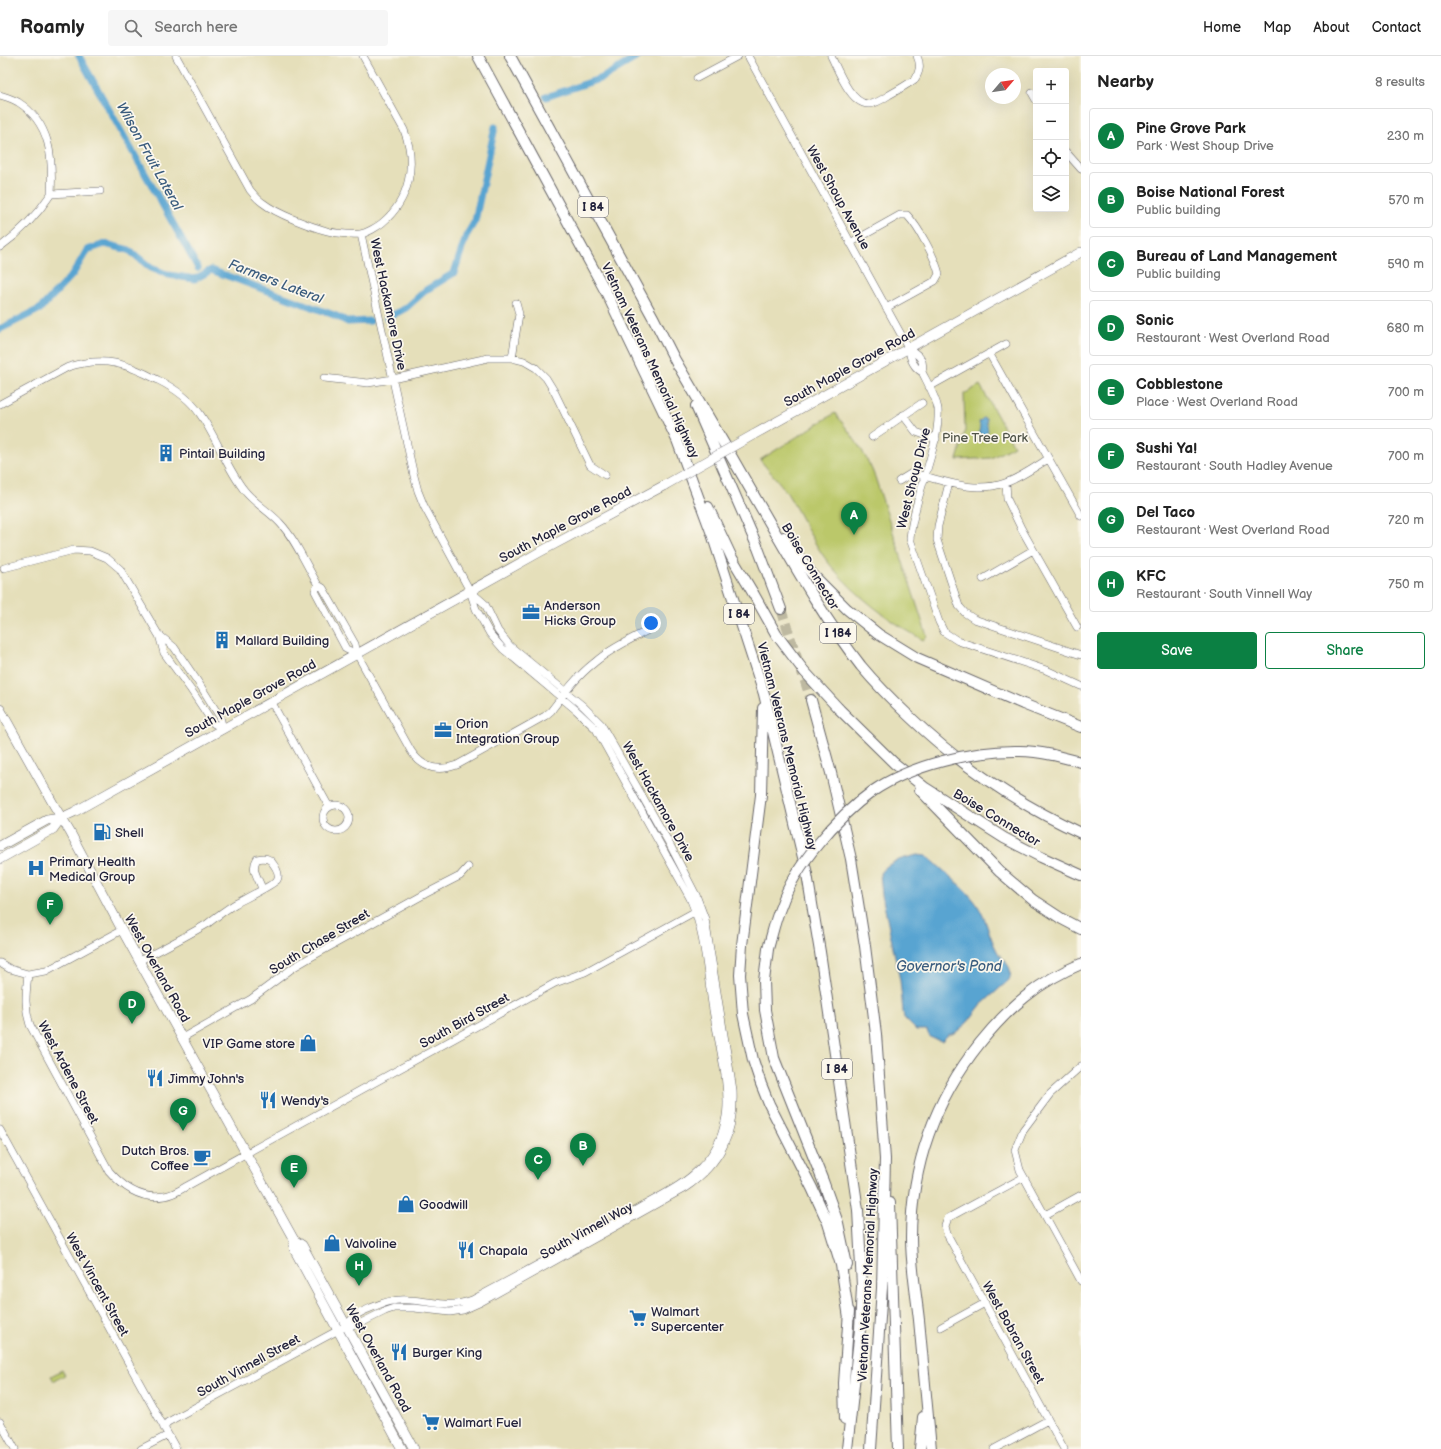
<!DOCTYPE html>
<html lang="en">
<head>
<meta charset="utf-8">
<style>
  body { margin:0; font-family:"Balsamiq Sans",sans-serif; background:#f6f6f6; color:#222 }
  .controls { position:absolute; right:12px; top:12px; display:grid; overflow:hidden; border-radius:4px; box-shadow:0 4px 16px #0002 }
  .controls button { width:36px; height:36px; display:grid; place-items:center; padding:0; border:0; border-bottom:1px solid #e0e0e0; background:#fff; color:#222; font:20px sans-serif }
  .compass { position:absolute; left:985px; top:12px; width:36px; height:36px; border-radius:50%; background:#fff; box-shadow:0 4px 16px #0002; rotate:61deg }
  .you { position:absolute; left:651px; top:567px; width:14px; height:14px; margin:-10px; border:3px solid #fff; border-radius:50%; background:#1a73e8; box-shadow:0 0 0 6px #1a73e833 }
  .badge { display:grid; place-items:center; width:26px; height:26px; border-radius:50%; background:#0b8043; color:#fff; font-size:13px; font-weight:700 }
  .pin { position:absolute; translate:-50% -33px; filter:drop-shadow(0 1px 2px #0008) }
  .pin::after { content:''; position:absolute; top:21px; width:14px; height:12px; background:inherit; clip-path:polygon(0 0,100% 0,50% 100%) }
  .list { margin:0; padding:0; list-style:none }
  h2 { display:flex; justify-content:space-between; align-items:center; height:52px; margin:0; padding:0 16px; font-size:17px }
  h2 small { font-size:13px; font-weight:400; color:#767676 }
  .list li { display:grid; grid-template-columns:26px 1fr auto; gap:12px; align-items:center; box-sizing:border-box; height:56px; margin:0 8px 8px; padding:0 8px; border:1px solid #e0e0e0; border-radius:4px }
  .list b { display:block; font-size:15px; white-space:nowrap }
  .list p { margin:0; font-size:13px; white-space:nowrap; color:#767676 }
  .list em { font-size:13px; font-style:normal; color:#767676 }
  .actions { display:flex; gap:8px; padding:12px 16px }
  .actions a { flex:1; padding:9px 0; border:1px solid #0b8043; border-radius:4px; text-align:center; font-size:14px; color:#0b8043 }
  .actions .main { background:#0b8043; color:#fff }
  .icon { flex:none; width:22px; height:22px; fill:none; stroke:currentColor; stroke-width:2; stroke-linecap:round; stroke-linejoin:round }
  .map { position:relative; flex:none; width:1081px; height:1393px; overflow:hidden }
  header { display:flex; align-items:center; gap:24px; box-sizing:border-box; height:56px; padding:0 20px; background:#fff; border-bottom:1px solid #e0e0e0 }
  header strong { font-size:19px }
  nav { display:flex; gap:22px; margin-inline-start:auto; font-size:14px }
  .search { width:280px; height:36px; background:#f6f6f6; display:flex; align-items:center; gap:10px; box-sizing:border-box; padding:0 14px; border-radius:4px; color:#767676; font-size:15px }
  main { display:flex }
  aside { flex:1; background:#fff }
  .map>svg:first-child { display:block }
  .green { fill:#bbc86b; stroke:#6e7553 }
  .water { fill:#58a4d1; stroke:#3d6386 }
  .lines { fill:none; stroke-linecap:round; stroke-linejoin:round }
  .canal { stroke:#58a4d1; stroke-width:7 }
  .highway-tunnel { stroke:#beb9a1; stroke-width:10; stroke-dasharray:10 5; stroke-linecap:butt }
  .minor-casing { stroke:#666467; stroke-width:8 }
  .major-casing { stroke:#666467; stroke-width:10 }
  .highway-casing { stroke:#666467; stroke-width:12 }
  .minor { stroke:#fff; stroke-width:7 }
  .major { stroke:#fff; stroke-width:9 }
  .highway { stroke:#fff; stroke-width:10 }
  .major-bridge-casing { stroke:#666467; stroke-width:10; stroke-linecap:butt }
  .highway-bridge-casing { stroke:#666467; stroke-width:12; stroke-linecap:butt }
  .major-bridge { stroke:#fff; stroke-width:9 }
  .highway-bridge { stroke:#fff; stroke-width:10 }
  .labels { text-anchor:middle; stroke-width:3.5; stroke-linejoin:round; paint-order:stroke }
  .shield { fill:#fbf7ec; stroke:#636270; stroke-width:1 }
  .shield-label { font-size:12px; font-weight:bold; fill:#22223b }
  .street-label { font-size:13px; fill:#22223b; stroke:#fbf7ec }
  .park-label { font-size:13px; fill:#505449; stroke:#fbf7ec }
  .poi-label { font-size:13px; fill:#22223b; stroke:#fbf7ec; text-anchor:start }
  .water-label { font-size:14px; font-style:italic; fill:#3a5c7e; stroke:#fbf7ec }
</style>
</head>
<body>
<header>
<strong>Roamly</strong>
<div class="search"><svg class="icon" aria-label="search" viewBox="0 0 24 24"><circle cx="10" cy="10" r="6"/><path d="M15 15l6 6"/></svg>Search here</div>
<nav><a>Home</a><a>Map</a><a>About</a><a>Contact</a></nav>
</header>
<main>
<div class="map">
<svg width="1081" height="1393" viewBox="0 0 1081 1393">
  <rect width="100%" height="100%" fill="#fbf7ec"/>
  <filter id="ink" filterUnits="userSpaceOnUse"><feTurbulence type="fractalNoise" baseFrequency=".025" numOctaves="2"/><feDisplacementMap in="SourceGraphic" scale="8" xChannelSelector="R" yChannelSelector="G"/><feConvolveMatrix kernelMatrix="1 2 1 2 8 2 1 2 1" color-interpolation-filters="sRGB"/></filter>
  <filter id="wash" filterUnits="userSpaceOnUse"><feTurbulence type="fractalNoise" baseFrequency=".012" numOctaves="4" result="noise"/><feDisplacementMap in="SourceGraphic" scale="16" xChannelSelector="R" yChannelSelector="G"/><feGaussianBlur stdDeviation="0.9" result="paint"/><feColorMatrix in="noise" values="0 0 0 0 0 0 0 0 0 0 0 0 0 0 0 0 0 1.4 0 .05"/><feComposite in="paint" operator="in"/></filter>
  <g filter="url(#wash)">
    <rect width="100%" height="100%" fill="#e5dfba"/>
    <path class="green" d="M980,329l34,61 -23,12 -34,2 8,-28 -1,-38z
      M835,357c15,20 31,40 40,64l52,159 -4,4c-35,-20 -66,-43 -92,-74 -18,-22 -29,-49 -44,-73 -8,-12 -18,-22 -27,-33z
      M62,1314l3,5 -11,6 -3,-5z"/>
    <path class="water" d="M983,362l3,1 2,12 -3,5h-3l-3,-4 1,-6 -1,-4z
      M918,799l8,1 8,6c14,13 31,26 42,41 10,14 13,33 21,48 5,10 18,15 12,29l-28,25 -14,18 -12,10 -7,2 -6,6c-8,-2 -13,-2 -15,-11h-11l-12,-12 -1,-6 -3,-32 -18,-85 -2,-22c9,-12 24,-15 38,-18z"/>
    <g class="lines">
      <path class="canal" d="M79,0l119,212
        M546,41l56,-19 37,-22
        M387,262l19,-10 20,-18 28,-17 12,-37 9,-15 20,-94
        M0,273l40,-20 33,-35 14,-24 18,-6 24,6 22,18 18,7 26,4 16,-9 123,45 14,7 22,-1"/>
    </g>
  </g>
  <g filter="url(#ink)">
    <g class="lines">
      <path class="highway-tunnel" d="M781,553l30,91"/>
      <g class="minor-casing">
        <path id="minor" d="M176,0l74,134c4,5 8,10 13,13 14,11 46,23 64,28 7,2 25,4 33,3 7,-1 17,-7 22,-11 28,-23 35,-60 22,-93l-41,-74
          M748,0l161,293c1,10 4,18 13,23 3,-12 -3,-17 -13,-23
          M831,0c7,14 20,49 38,48 7,0 14,-5 20,-9 9,-5 18,-10 26,-16 5,-8 6,-14 2,-23
          M697,22l41,-22
          M1032,37l4,7
          M0,39c6,2 13,4 18,7 33,21 35,56 33,92
          M1066,96l15,17
          M850,187l50,-28h7c12,13 28,42 32,59l-4,7 -49,27
          M0,191c21,-15 37,-32 51,-53l49,-3
          M989,297l92,163
          M512,302l7,-44 -3,-11
          M922,316c6,12 14,25 16,37 1,15 -2,29 -6,43 -7,27 -20,60 -22,87l29,83 5,10 14,9 88,29 35,16
          M324,322l44,5 25,-4 95,-21h24l12,3 12,7 10,10 8,13 36,74 15,10
          M929,331l77,-43
          M0,348l68,-37c36,-11 58,-4 90,13 16,8 31,18 42,34 17,24 26,53 44,76 10,13 25,21 36,33 16,17 26,42 38,62l5,3 32,56 2,10 54,97c11,17 27,21 46,14l88,-49 6,-5c13,-17 26,-35 43,-48 17,-15 38,-24 58,-35
          M903,359l13,17 20,7
          M872,381l50,-34
          M899,425l13,-8c31,7 61,21 93,10 15,-5 30,-16 43,-24
          M949,427l-11,43 -1,14 22,66 6,7 9,6 107,36
          M1006,427l1,16 14,29 56,99
          M4,512l70,-18 16,1 17,7 13,11 38,65 16,13 26,38 20,32 3,12
          M983,523l50,-29
          M318,529l-3,6 31,58 11,5
          M159,579l5,18 27,37 22,33 10,6
          M271,645l58,106
          M323 762a13 13 0 1 1 26 0a13 13 0 1 1-26 0Z
          M139,905c23,-12 46,-24 68,-37 9,-7 18,-14 28,-20 7,-4 40,-20 42,-24 4,-6 -2,-14 -6,-19 -4,-4 -9,-3 -14,-2 -7,11 2,19 5,30
          M0,907l10,6 18,5c-2,20 -4,31 2,51l79,146c14,16 33,29 55,25 9,-1 16,-6 23,-10l368,-203 30,-11 111,-61
          M28,918l18,-3 76,-41
          M182,982l69,-39 43,-32 17,-10 114,-63 35,-18 8,-9
          M1081,1010l-31,28 -27,36 -8,20 5,20 61,111
          M0,1074l176,319
          M1024,1121l-76,41 -3,8 2,8 117,215
          M1045,1159l36,-20
          M346,1270c9,-12 13,-13 27,-19 11,-5 23,-8 36,-7 25,1 37,9 63,0 55,-29 109,-59 162,-89 23,-14 50,-25 68,-45 12,-12 20,-29 23,-45 7,-28 -6,-76 -11,-105 -7,-39 -8,-81 -24,-118l-94,-169 -20,-19 -73,-61 -13,-15 -14,-25 -6,-18 -46,-85 -6,-15 -4,-15 -53,-242
          M941,1271l44,-24
          M0,1366l15,27
          M164,1372l4,-6 11,-6 167,-90 13,-2 26,-13 9,-3h20l36,4 13,-2 18,-8 204,-114c36,-25 50,-54 48,-98l-28,-171 -9,-24 -27,-52 -68,-119 -18,-18 -73,-60 -12,-15 -13,-27 -15,-13
          M141,1393l27,-14
          M994,1393l54,-29"/>
      </g>
      <g class="major-casing">
        <path id="major" d="M753,379l328,-183
          M0,653l55,98 15,25 52,98 172,310v9l108,200
          M0,790l47,-26 14,-2 13,-6 464,-259 127,-68
          M0,803l53,-30 8,-11
          M294,1184l8,5 112,204"/>
      </g>
      <g class="highway-casing">
        <path id="highway" d="M478,0l129,238 70,146 35,94 52,160 43,180 13,78 38,258 4,76 -2,43 -13,120
          M510,0l144,263 24,47
          M675,304c29,49 57,97 85,146 32,55 62,110 101,160 15,18 32,35 49,51 50,48 108,87 171,116
          M696,350l62,142 23,61
          M708,451l24,51 21,35
          M784,481l28,37 35,35 31,25 39,24 106,46 58,23
          M811,644l20,73 20,86 14,87 11,88 9,125 -3,129 -11,161
          M763,652l-2,87 -19,150 -2,30 3,39 10,46 8,24 8,20 43,84 16,35 13,42 8,53
          M838,652l56,55 30,24 80,51 37,19 40,18
          M1053,699l28,7
          M920,734l80,82 33,28 29,19 19,10
          M768,893l-4,32 1,29 9,48 49,123 15,42 9,42
          M890,1147l8,246
          M845,1363l-1,-36 5,-72
          M920,1393l3,-32
          M931,1393c-4,-43 -8,-86 -12,-129 -3,-27 -8,-55 -8,-82 0,-72 24,-139 69,-195 28,-35 59,-62 101,-79"/>
      </g>
      <use href="#minor" class="minor"/>
      <use href="#major" class="major"/>
      <use href="#highway" class="highway"/>
      <g class="major-bridge-casing">
        <path id="major-bridge" d="M665,429l88,-50"/>
      </g>
      <g class="highway-bridge-casing">
        <path id="highway-bridge" d="M753,537l23,41 28,37 34,37
          M768,893c4,-14 7,-29 13,-43 8,-23 22,-44 37,-62 16,-20 34,-38 55,-53 38,-26 101,-41 147,-40 11,0 23,2 33,4"/>
      </g>
      <use href="#major-bridge" class="major-bridge"/>
      <use href="#highway-bridge" class="highway-bridge"/>
    </g>
  </g>
  <defs>
    <g id="building-bare" transform="scale(1.38)"><path d="M-4-6H4V6H1V3H-1V6H-4ZM-2.5-4.3h1.7v1.8h-1.7ZM.8-4.3h1.7v1.8H.8ZM-2.5-1h1.7V.8h-1.7ZM.8-1h1.7V.8H.8Z" fill="#1f6fb2" stroke="#fbf7ec" stroke-width="2.5" paint-order="stroke"/></g>
    <g id="office-bare" transform="scale(1.38)"><path d="M-6-3h4V-5.5h4V-3h4V5H-6ZM-1-4.5V-3h2v-1.5ZM-6 0V1H6V0Z" fill="#1f6fb2" stroke="#fbf7ec" stroke-width="2.5" paint-order="stroke"/></g>
    <g id="fuel-bare" transform="scale(1.38)"><path d="M-5.5-6h7V0h2V4h1.3V-2.5L3-4.5l.8-.8L6-3V5H2.5V1h-1V6h-7ZM-4.2-4.7v3.2H.2V-4.7Z" fill="#1f6fb2" stroke="#fbf7ec" stroke-width="2.5" paint-order="stroke"/></g>
    <g id="hospital-bare" transform="scale(1.38)"><path d="M-5-5h3v3.5h4V-5h3V5h-3V1.5h-4V5h-3Z" fill="#1f6fb2" stroke="#fbf7ec" stroke-width="2.5" paint-order="stroke"/></g>
    <g id="shop-bare" transform="scale(1.38)"><path d="M-5-2.5h2.3a2.7 3.5 0 0 1 5.4 0H5L5.5 6h-11ZM-1.5-2.5h3a1.5 2.3 0 0 0-3 0Z" fill="#1f6fb2" stroke="#fbf7ec" stroke-width="2.5" paint-order="stroke"/></g>
    <g id="restaurant-bare" transform="scale(1.38)"><path d="M-5-6h1v4h1v-4h1v4h1v-4h1v5L-1.5 .5V6h-2V.5L-5-1ZM5-6V6H3V1.5H1.5Q1.5-4 5-6Z" fill="#1f6fb2" stroke="#fbf7ec" stroke-width="2.5" paint-order="stroke"/></g>
    <g id="cafe-bare" transform="scale(1.38)"><path d="M-5.5-4.5H6V0H3Q3 3.5 0 3.5H-2.5Q-5.5 3.5-5.5 0ZM3-3.2v2h1.7v-2ZM-6 4.5H4V6H-6Z" fill="#1f6fb2" stroke="#fbf7ec" stroke-width="2.5" paint-order="stroke"/></g>
    <g id="supermarket-bare" transform="scale(1.38)"><path d="M-6-5.5h2.5l.6 2H6L4.5 2H-2.5L-4.4-4H-6ZM-1.5 3.2a1.3 1.3 0 1 0 .1 0ZM3 3.2a1.3 1.3 0 1 0 .1 0Z" fill="#1f6fb2" stroke="#fbf7ec" stroke-width="2.5" paint-order="stroke"/></g>
  </defs>
  <g fill-rule="evenodd">
    <use href="#building-bare" x="166" y="397"/>
    <use href="#office-bare" x="531" y="556"/>
    <use href="#building-bare" x="222" y="584"/>
    <use href="#office-bare" x="443" y="674"/>
    <use href="#fuel-bare" x="102" y="776"/>
    <use href="#hospital-bare" x="36" y="812"/>
    <use href="#shop-bare" x="308" y="987"/>
    <use href="#restaurant-bare" x="155" y="1022"/>
    <use href="#restaurant-bare" x="268" y="1044"/>
    <use href="#cafe-bare" x="202" y="1101"/>
    <use href="#shop-bare" x="406" y="1148"/>
    <use href="#shop-bare" x="332" y="1187"/>
    <use href="#restaurant-bare" x="466" y="1194"/>
    <use href="#supermarket-bare" x="638" y="1262"/>
    <use href="#restaurant-bare" x="399" y="1296"/>
    <use href="#supermarket-bare" x="431" y="1366"/>
  </g>
  <g class="labels">
    <g class="shield">
      <rect x="578" y="141" width="30" height="20" rx="3"/>
      <rect x="724" y="548" width="30" height="20" rx="3"/>
      <rect x="820" y="567" width="36" height="20" rx="3"/>
      <rect x="822" y="1003" width="30" height="20" rx="3"/>
    </g>
    <g class="shield-label">
      <text x="593" y="155">I 84</text>
      <text x="739" y="562">I 84</text>
      <text x="838" y="581">I 184</text>
      <text x="837" y="1017">I 84</text>
    </g>
    <g class="street-label">
      <text transform="translate(839 141) rotate(61)" y="5">West Shoup Avenue</text>
      <text transform="translate(389 248) rotate(78)" y="5">West Hackamore Drive</text>
      <text transform="translate(651 304) rotate(65)" y="5">Vietnam Veterans Memorial Highway</text>
      <text transform="translate(849 311) rotate(-29)" y="5">South Maple Grove Road</text>
      <text transform="translate(913 422) rotate(-76)" y="5">West Shoup Drive</text>
      <text transform="translate(565 468) rotate(-28)" y="5">South Maple Grove Road</text>
      <text transform="translate(811 510) rotate(59)" y="5">Boise Connector</text>
      <text transform="translate(250 642) rotate(-29)" y="5">South Maple Grove Road</text>
      <text transform="translate(788 690) rotate(76)" y="5">Vietnam Veterans Memorial Highway</text>
      <text transform="translate(659 745) rotate(61)" y="5">West Hackamore Drive</text>
      <text transform="translate(997 761) rotate(31)" y="5">Boise Connector</text>
      <text transform="translate(319 885) rotate(-31)" y="5">South Chase Street</text>
      <text transform="translate(158 912) rotate(61)" y="5">West Overland Road</text>
      <text transform="translate(464 964) rotate(-29)" y="5">South Bird Street</text>
      <text transform="translate(69 1016) rotate(62)" y="5">West Ardene Street</text>
      <text transform="translate(586 1174) rotate(-29)" y="5">South Vinnell Way</text>
      <text transform="translate(867 1219) rotate(-87)" y="5">Vietnam Veterans Memorial Highway</text>
      <text transform="translate(98 1228) rotate(61)" y="5">West Vincent Street</text>
      <text transform="translate(1014 1276) rotate(61)" y="5">West Bobran Street</text>
      <text transform="translate(379 1302) rotate(61)" y="5">West Overland Road</text>
      <text transform="translate(248 1309) rotate(-29)" y="5">South Vinnell Street</text>
    </g>
    <g class="park-label">
      <text x="985" y="386">Pine Tree Park</text>
    </g>
    <g class="poi-label">
      <text x="179" y="402">Pintail Building</text>
      <text x="544" y="554">Anderson<tspan x="544" dy="15">Hicks Group</tspan></text>
      <text x="235" y="589">Mallard Building</text>
      <text x="456" y="672">Orion<tspan x="456" dy="15">Integration Group</tspan></text>
      <text x="115" y="781">Shell</text>
      <text x="49" y="810">Primary Health<tspan x="49" dy="15">Medical Group</tspan></text>
      <text x="295" y="992" text-anchor="end">VIP Game store</text>
      <text x="168" y="1027">Jimmy John's</text>
      <text x="281" y="1049">Wendy's</text>
      <text x="189" y="1099" text-anchor="end">Dutch Bros.<tspan x="189" dy="15">Coffee</tspan></text>
      <text x="419" y="1153">Goodwill</text>
      <text x="345" y="1192">Valvoline</text>
      <text x="479" y="1199">Chapala</text>
      <text x="651" y="1260">Walmart<tspan x="651" dy="15">Supercenter</tspan></text>
      <text x="412" y="1301">Burger King</text>
      <text x="444" y="1371">Walmart Fuel</text>
    </g>
    <g class="water-label">
      <text transform="translate(150 100) rotate(61)" y="5">Wilson Fruit Lateral</text>
      <text transform="translate(276 225) rotate(21)" y="5">Farmers Lateral</text>
      <text x="949" y="915">Governor's Pond</text>
    </g>
  </g>
</svg>
<div class="controls">
<button>+</button>
<button>−</button>
<button><svg class="icon" aria-label="locate" viewBox="0 0 24 24"><circle cx="12" cy="12" r="6"/><path d="M12 2v4M12 18v4M2 12h4M18 12h4"/></svg></button>
<button><svg class="icon" aria-label="layers" viewBox="0 0 24 24"><path d="M12 4l9 5-9 5-9-5zM3 14l9 5 9-5"/></svg></button>
</div>
<svg class="compass" viewBox="-18 -18 36 36"><path d="M0-13l5 13h-10z" fill="#e53935"/><path d="M0 13l5-13h-10z" fill="#767676"/></svg>
<div class="you"></div>
<div class="pin badge" style="left:854px;top:479px">A</div>
<div class="pin badge" style="left:583px;top:1110px">B</div>
<div class="pin badge" style="left:538px;top:1124px">C</div>
<div class="pin badge" style="left:132px;top:968px">D</div>
<div class="pin badge" style="left:294px;top:1132px">E</div>
<div class="pin badge" style="left:50px;top:869px">F</div>
<div class="pin badge" style="left:183px;top:1075px">G</div>
<div class="pin badge" style="left:359px;top:1230px">H</div>
</div>
<aside>
<h2>Nearby<small>8 results</small></h2>
<ul class="list">
<li><span class="badge">A</span><div><b>Pine Grove Park</b><p>Park · West Shoup Drive</p></div><em>230 m</em></li>
<li><span class="badge">B</span><div><b>Boise National Forest</b><p>Public building</p></div><em>570 m</em></li>
<li><span class="badge">C</span><div><b>Bureau of Land Management</b><p>Public building</p></div><em>590 m</em></li>
<li><span class="badge">D</span><div><b>Sonic</b><p>Restaurant · West Overland Road</p></div><em>680 m</em></li>
<li><span class="badge">E</span><div><b>Cobblestone</b><p>Place · West Overland Road</p></div><em>700 m</em></li>
<li><span class="badge">F</span><div><b>Sushi Ya!</b><p>Restaurant · South Hadley Avenue</p></div><em>700 m</em></li>
<li><span class="badge">G</span><div><b>Del Taco</b><p>Restaurant · West Overland Road</p></div><em>720 m</em></li>
<li><span class="badge">H</span><div><b>KFC</b><p>Restaurant · South Vinnell Way</p></div><em>750 m</em></li>
</ul>
<div class="actions"><a class="main">Save</a><a>Share</a></div>
</aside>
</main>
</body>
</html>
